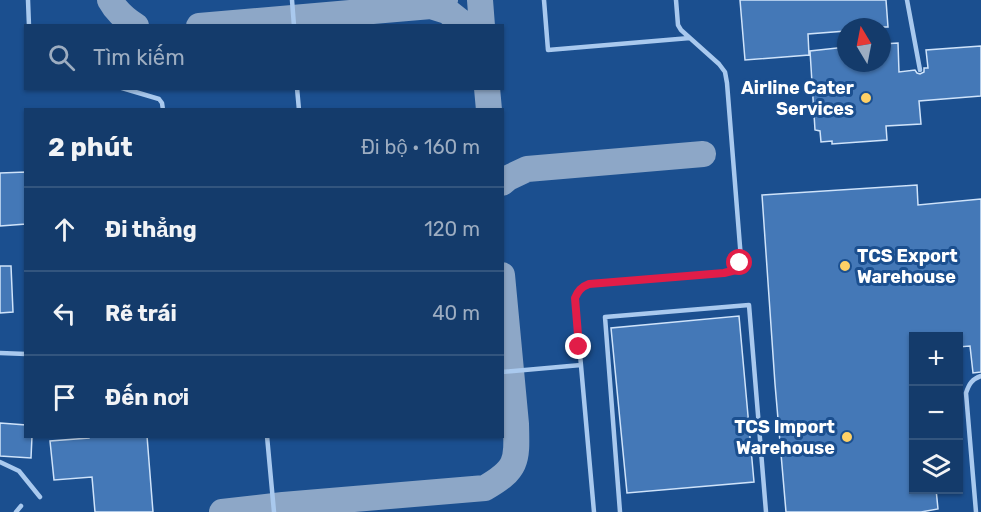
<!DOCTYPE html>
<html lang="vi">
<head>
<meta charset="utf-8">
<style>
  body { margin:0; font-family:Rubik,sans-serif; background:#1d4271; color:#f1f3f6 }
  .controls { position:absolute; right:18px; bottom:18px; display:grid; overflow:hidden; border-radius:0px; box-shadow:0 2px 4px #0004 }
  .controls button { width:54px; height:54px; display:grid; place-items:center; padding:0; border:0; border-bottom:2px solid #33557e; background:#143b6b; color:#f1f3f6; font:30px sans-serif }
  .compass { position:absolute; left:837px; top:18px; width:54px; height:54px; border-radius:50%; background:#143b6b; box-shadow:0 2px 4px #0004; rotate:350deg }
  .stop { position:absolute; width:18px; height:18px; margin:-14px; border:4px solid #e11d48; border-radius:50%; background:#fff }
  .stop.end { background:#e11d48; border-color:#fff; box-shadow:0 2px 6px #0008 }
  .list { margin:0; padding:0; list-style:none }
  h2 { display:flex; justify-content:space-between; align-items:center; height:78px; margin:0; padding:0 24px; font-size:26px }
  h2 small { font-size:20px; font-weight:400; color:#9dadc1 }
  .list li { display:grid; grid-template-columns:39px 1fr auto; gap:18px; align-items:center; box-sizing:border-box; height:84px; padding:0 24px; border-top:2px solid #33557e }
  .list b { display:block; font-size:22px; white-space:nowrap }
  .list em { font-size:20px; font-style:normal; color:#9dadc1 }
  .icon { flex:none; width:33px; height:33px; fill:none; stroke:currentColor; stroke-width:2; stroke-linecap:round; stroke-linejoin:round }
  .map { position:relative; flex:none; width:981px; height:512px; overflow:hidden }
  .search { position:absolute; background:#143b6b; box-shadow:0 2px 4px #0004; left:24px; top:24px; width:480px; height:66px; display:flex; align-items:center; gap:15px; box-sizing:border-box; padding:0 21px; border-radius:0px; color:#9dadc1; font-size:22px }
  .panel { position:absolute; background:#143b6b; box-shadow:0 2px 4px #0004; left:24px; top:108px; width:480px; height:330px; border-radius:0px }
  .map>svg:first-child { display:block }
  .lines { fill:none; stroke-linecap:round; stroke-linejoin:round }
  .taxiway { stroke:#8da7c7; stroke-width:26 }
  .building { fill:#4478b7; stroke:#cfe3fa; stroke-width:1.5 }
  .lane { stroke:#a9c9ee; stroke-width:4.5 }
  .route { stroke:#e11d48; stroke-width:8 }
  .poi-dot { fill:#ffd166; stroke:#1b4f8f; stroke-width:2 }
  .labels { text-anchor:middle; stroke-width:6; stroke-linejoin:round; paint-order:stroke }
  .poi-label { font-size:18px; font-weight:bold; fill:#fff; stroke:#1b4f8f; text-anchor:end }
</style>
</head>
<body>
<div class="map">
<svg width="981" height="512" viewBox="0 0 981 512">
  <rect width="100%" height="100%" fill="#1b4f8f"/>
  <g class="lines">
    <path class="taxiway" d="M110,0c6,11 15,19 26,26
      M480,0l2,26
      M431,6l16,5 19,15
      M199,26l232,-20 14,-6
      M487,88l2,22
      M502,183l6,-5 19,-9 176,-15
      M222,512l61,-7 202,-17c33,-19 32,-27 31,-64l-14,-149"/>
  </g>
  <path class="building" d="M740,0h146l2,27h-42v4l-38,3 1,21 -64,5z
    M898,43l1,29 16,-2 2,3 3,1 4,-2v-4h4l-2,-18 55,-4v50l-62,5 2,23 -35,2 1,14 -55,4v-3l-11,1 -1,-11 -5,-1 -5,-79 36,-4v16h36v-19z
    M26,172v52l-26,2v-53z
    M917,185l1,20 63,-6v173l-8,1 -3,-27 -12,1v-11h-44v153h22l2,20 -17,3h-135l-11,-128 -13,-189z
    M0,266h11l2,46 -13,1z
    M739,316l15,166 -127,11 -16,-165z
    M0,423l26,2v11h6l-1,22 -31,-2z
    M89,436h58l6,76h-58l-3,-35 -38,3 -4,-39 39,-3z"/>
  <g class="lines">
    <path class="lane" d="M28,0l1,26
      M292,0l2,26
      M544,0l4,50 142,-12
      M907,0l13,70
      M122,88l37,11 3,4 1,7
      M297,88l2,22
      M0,353l26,1
      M502,372l79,-7
      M267,436l7,76
      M0,462l19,9 21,26
      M16,512l5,-6
      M594,512l-19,-214c3,-7 6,-11 14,-14l141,-12 8,-5 3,-8 -14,-176 -2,-11 -6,-8 -38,-34 -3,-5 -2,-25
      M620,512l-15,-195 144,-12 17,207
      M976,512l-10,-119c3,-9 6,-14 15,-17"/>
  </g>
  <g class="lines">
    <path class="route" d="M579,347l-4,-49c3,-7 6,-11 14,-14l135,-11 12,-3 4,-7"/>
  </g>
  <g class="poi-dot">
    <circle cx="866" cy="98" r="6"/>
    <circle cx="845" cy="266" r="6"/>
    <circle cx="847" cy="437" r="6"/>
  </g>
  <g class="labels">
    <g class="poi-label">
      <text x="854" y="94">Airline Cater<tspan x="854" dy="21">Services</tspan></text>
      <text x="857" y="262" text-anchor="start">TCS Export<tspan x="857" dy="21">Warehouse</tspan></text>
      <text x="835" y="433">TCS Import<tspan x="835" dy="21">Warehouse</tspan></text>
    </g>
  </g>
</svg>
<div class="controls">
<button>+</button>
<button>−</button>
<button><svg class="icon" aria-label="layers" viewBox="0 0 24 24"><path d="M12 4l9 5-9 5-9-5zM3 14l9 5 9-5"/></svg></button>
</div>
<svg class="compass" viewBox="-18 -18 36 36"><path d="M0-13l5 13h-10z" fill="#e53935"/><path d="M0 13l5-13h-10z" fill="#9dadc1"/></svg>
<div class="stop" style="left:740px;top:263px"></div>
<div class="stop end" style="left:579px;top:347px"></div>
<div class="search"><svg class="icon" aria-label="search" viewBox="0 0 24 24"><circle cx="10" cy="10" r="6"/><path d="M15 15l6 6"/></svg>Tìm kiếm</div>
<section class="panel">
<h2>2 phút<small>Đi bộ · 160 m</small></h2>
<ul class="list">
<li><svg class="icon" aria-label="ahead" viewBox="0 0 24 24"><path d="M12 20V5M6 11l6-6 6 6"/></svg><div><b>Đi thẳng</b></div><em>120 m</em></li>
<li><svg class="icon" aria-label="left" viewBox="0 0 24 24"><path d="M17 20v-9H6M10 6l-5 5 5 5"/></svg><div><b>Rẽ trái</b></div><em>40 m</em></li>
<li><svg class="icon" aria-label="arrive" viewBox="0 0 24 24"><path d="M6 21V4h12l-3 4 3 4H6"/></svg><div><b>Đến nơi</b></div></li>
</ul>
</section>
</div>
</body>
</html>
